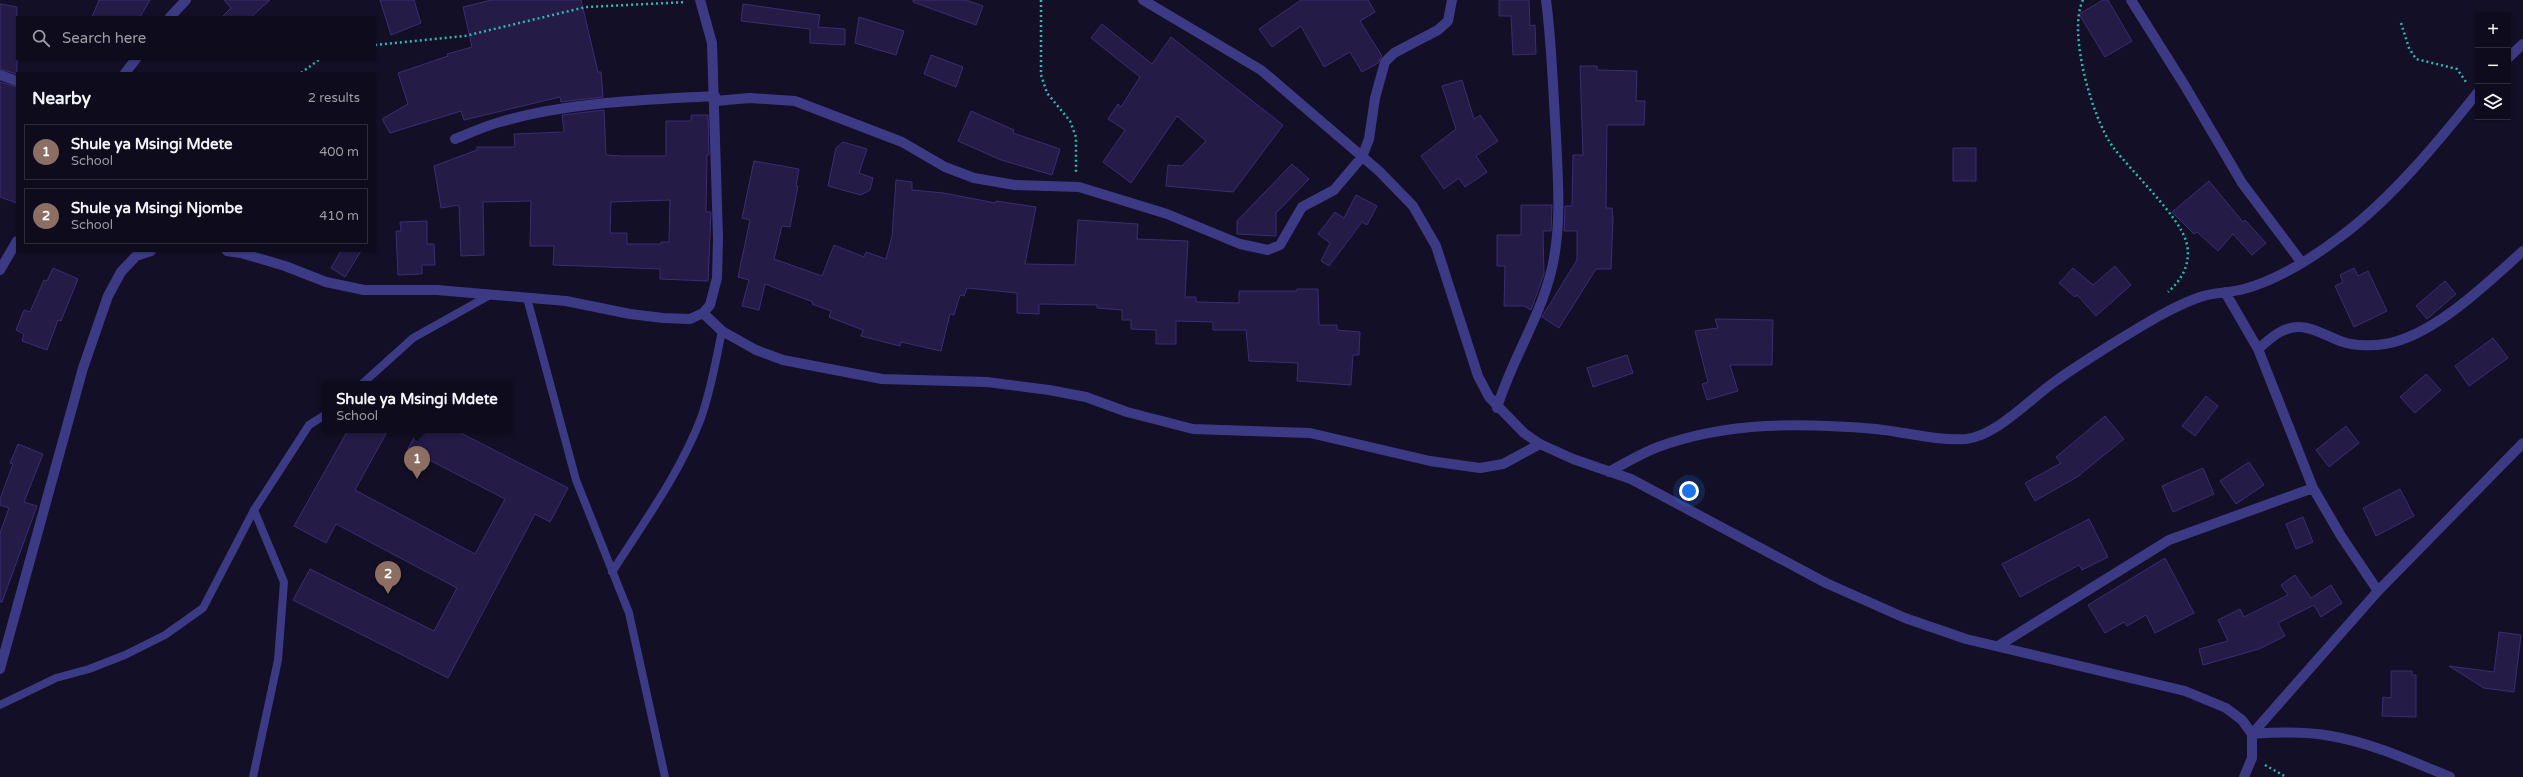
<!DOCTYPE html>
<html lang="en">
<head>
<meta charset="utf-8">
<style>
  body { margin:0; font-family:"Varela Round",sans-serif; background:#171425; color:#f1f3f6 }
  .controls { position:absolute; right:12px; top:12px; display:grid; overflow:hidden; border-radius:0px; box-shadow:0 1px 3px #0004 }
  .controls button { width:36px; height:36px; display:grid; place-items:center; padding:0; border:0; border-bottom:1px solid #2e2b3b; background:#0e0b1c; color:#f1f3f6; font:20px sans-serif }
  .you { position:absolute; left:1689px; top:491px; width:14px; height:14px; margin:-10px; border:3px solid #fff; border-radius:50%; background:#1a73e8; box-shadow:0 0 0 6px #1a73e833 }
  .badge { display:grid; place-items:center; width:26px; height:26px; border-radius:50%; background:#00e5ff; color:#fff; font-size:13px; font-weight:700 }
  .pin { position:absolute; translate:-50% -33px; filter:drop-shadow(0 1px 2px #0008) }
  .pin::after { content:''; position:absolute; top:21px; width:14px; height:12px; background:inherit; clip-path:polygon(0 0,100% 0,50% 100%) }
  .popup { position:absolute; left:322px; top:381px; width:190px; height:52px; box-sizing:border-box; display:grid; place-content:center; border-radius:0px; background:#0e0b1c; filter:drop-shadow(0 1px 3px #0005); font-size:13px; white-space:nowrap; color:#9b9ba3 }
  .popup b { font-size:15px; color:#f1f3f6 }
  .popup::after { content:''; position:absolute; left:50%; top:100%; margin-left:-8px; border:8px solid transparent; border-top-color:#0e0b1c }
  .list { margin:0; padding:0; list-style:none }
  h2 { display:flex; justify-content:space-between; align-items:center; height:52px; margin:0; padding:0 16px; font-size:17px }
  h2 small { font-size:13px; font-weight:400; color:#9b9ba3 }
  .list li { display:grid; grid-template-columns:26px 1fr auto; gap:12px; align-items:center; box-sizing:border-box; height:56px; margin:0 8px 8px; padding:0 8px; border:1px solid #2e2b3b; border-radius:0px }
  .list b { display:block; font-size:15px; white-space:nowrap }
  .list p { margin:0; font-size:13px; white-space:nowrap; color:#9b9ba3 }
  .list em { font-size:13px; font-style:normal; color:#9b9ba3 }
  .icon { flex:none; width:22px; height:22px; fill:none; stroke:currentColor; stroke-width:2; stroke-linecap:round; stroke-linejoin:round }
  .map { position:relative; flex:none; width:2523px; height:777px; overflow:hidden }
  .search { position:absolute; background:#0e0b1c; box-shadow:0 1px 3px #0004; left:16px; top:16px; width:360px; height:44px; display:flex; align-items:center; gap:10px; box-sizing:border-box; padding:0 14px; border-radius:0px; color:#9b9ba3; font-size:15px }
  .panel { position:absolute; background:#0e0b1c; box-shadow:0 1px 3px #0004; left:16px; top:72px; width:360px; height:180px; border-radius:0px }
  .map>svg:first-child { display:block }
  .building { fill:#241b47; stroke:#3b2d73; fill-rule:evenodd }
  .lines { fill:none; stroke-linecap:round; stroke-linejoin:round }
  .path { stroke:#2fb8b0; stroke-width:2.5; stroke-dasharray:2 3; stroke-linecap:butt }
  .service { stroke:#3d3a85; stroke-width:8 }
  .minor { stroke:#3d3a85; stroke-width:10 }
</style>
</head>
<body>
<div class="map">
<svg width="2523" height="777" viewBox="0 0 2523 777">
  <rect width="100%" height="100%" fill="#130f26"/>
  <path class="building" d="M99,0h51l-10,17h-48z
    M224,0h46l-19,17h-29l9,-9z
    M380,0h34l7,23 -30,12z
    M491,0h90l17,72h3l2,25 -42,5 -1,-5 -96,23 -3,-9 -71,22 -8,-14 26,-15 -10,-31 50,-17 -1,-2 25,-7 -9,-40z
    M913,0h53l17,6 -7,19 -63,-23z
    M1301,0h67l7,12 -15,9 22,35 -4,7 -16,9 -12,-20 -26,15 -23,-41 -29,21 -13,-18z
    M1499,0h30l1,26 5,-1 1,29 -23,1 -2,-39h-12z
    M2103,0h5l24,41 -27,16 -26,-43z
    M0,4l17,3v67l-17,-5z
    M743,4l77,11 -2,12 27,2v16l-35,-2v-14l-69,-8z
    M859,17l45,14 -8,24 -41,-12z
    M1102,24l50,40 19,-27 112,88 -50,67 -67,-6 2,-21 14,1 24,-25 -29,-25 -46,67 -28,-21 22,-32 -17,-11 10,-15 3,3 19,-30 -49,-39z
    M931,55l32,12 -7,20 -32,-13z
    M1580,66h17v4l40,1 -1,30h9l-1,24h-37l-1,83h6l1,10 -2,51h-15l-37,59 -17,-11 35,-57v-29h-13l1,-25h7l1,-51h10z
    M1462,80l12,39 6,-4 18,26 -22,15 11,16 -22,15 -6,-9 -15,11 -23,-33 35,-27 -14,-43z
    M0,82l17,5v116l-17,-6z
    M604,110l2,45 16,1h44v-35h25v-6h17l1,40h-2l-1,57h5l-3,69 -48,-2v-10l-107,-4 1,-19h-24l1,-45 -48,1 1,53 -23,1 -2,-51 -18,3 -7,-42 43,-16v-3h38l-1,-13 50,-2 -2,-17zM670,200l-1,42h-8v2h-34v-11h-17l1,-31z
    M971,111l43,19 -1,3 47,16 -8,26 -51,-15 -43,-19z
    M843,142l24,7 -8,24 14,5 -3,12 -9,5 -33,-9 8,-38z
    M1953,148h23v33h-23z
    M754,161l45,8 -3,17h2l-8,41 -8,-1 -8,33 48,17 12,-31 30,12 2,-5 20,7 6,-23 4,-56 16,2v8l32,3 51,10 1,-2 40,6 -11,57 50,1 3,-45 60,4 -1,15 51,2 -3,56h11v5l43,1v-12h58v-2h21l1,36h18v5l23,2 -1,23h-6l-2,30 -54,-4 1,-18 -49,-2 -3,-31h-33v-8l-37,-1v23h-20v-14l-25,-1v-9h-9v-10l-25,-2v-3l-58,-1v10l-22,-1v-20l-50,-5 -3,8 -4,-1 -6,20 -4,-1 -9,37 -40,-9 -1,4 -39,-10 2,-6 -34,-13 2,-6 -19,-7 1,-2 -48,-18 -6,26 -17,-4 7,-26 -11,-3 12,-57 -8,-2z
    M1292,164l17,15 -33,34v23l-39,-2v-13z
    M2209,181l34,41 2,-2 21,23 -14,12 -19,-21 -15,17 -21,-19 -3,2 -22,-22z
    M1356,195l21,11 -10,19 -5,-3 -33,44 -8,-5 9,-18 -12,-9 17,-22 9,6z
    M1521,205h31l-1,26h-8l1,43 -13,36 -7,-4h-20l1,-40h-8v-31h24z
    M427,221v23h7l1,21h-13v9l-24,1 -2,-44h5l-1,-9z
    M341,251h20l-16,26 -14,-9z
    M2115,266l16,19 -35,31 -19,-21 -2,2 -16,-14 14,-15 20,17z
    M53,268l25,11 -17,42 -3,-1 -11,30 -25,-9 2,-7 -8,-4 8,-20 6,2 14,-32 3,1z
    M2354,268l4,8 10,-5 19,40 -33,16 -19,-41 8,-4 -3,-7z
    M2445,281l11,13 -29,25 -11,-13z
    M1715,319l58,1 -1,45h-42l8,26 -31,9 -5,-16 6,-2 -13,-51 23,-3z
    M2493,338l15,20 -39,28 -14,-20z
    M1627,355l6,18 -40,14 -6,-19z
    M2426,374l15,16 -26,23 -15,-16z
    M2206,396l12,10 -23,30 -13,-10z
    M2105,416l19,23 -47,38 -42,24 -10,-18 36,-20 -5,-6z
    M2346,426l13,17 -30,24 -13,-17z
    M348,430h40l-33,60 120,64 30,-55 -97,-50 10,-19h37l113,58 -18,34 -15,-8 -87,164 -155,-78 17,-31 124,62 23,-43 -121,-64 -10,19 -32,-17z
    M18,444l25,10 -19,48 13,4 -35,96h-2v-69l9,-25 -9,-3v-6l13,-35 -3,-1z
    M2249,462l15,23 -28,19 -16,-23z
    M2203,468l11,26 -41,18 -11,-26z
    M2400,489l14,27 -38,20 -13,-28z
    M2303,517l10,25 -17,7 -10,-25z
    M2089,519l19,38 -26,13 -3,-5 -59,32 -18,-33z
    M2165,558l29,55 -39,20 -9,-18 -19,11 -3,-4 -19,11 -17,-28z
    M2295,575l16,23 20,-13 11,18 -21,14 -7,-12 -36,18 7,13 -26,13 -56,16 -4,-16 29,-8 -10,-21 22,-11 4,8 44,-22 -7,-10z
    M2499,632l22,3 -7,57 -30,-4 -35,-22 45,6z
    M2391,671h21v4h4v42l-34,-1 1,-19 8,1z"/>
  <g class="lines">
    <path class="path" d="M1041,0v75l6,18 23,28 6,16v36
      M2083,0c-16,32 10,120 30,147 18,24 65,68 73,94 6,20 -3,38 -18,51
      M2401,23l8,25 7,11 41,10 9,13
      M375,45l90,-9 121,-29 100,-5
      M301,73l19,-14
      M2265,765l21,12"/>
    <path class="service" d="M527,298l49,182 53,133 36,164
      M362,384l51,-46 77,-43
      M612,572c32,-50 68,-99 89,-154 10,-28 15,-58 21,-87
      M0,705l56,-27 33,-9 36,-14 40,-20 38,-27 51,-98
      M253,777l25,-117 6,-78 -30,-72 55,-85 16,-10"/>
    <path class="minor" d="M1143,0l118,70 118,101 34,35 23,40 42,130 11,21 35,36 16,11 33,15 58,20 195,104 79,35 61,21 219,52 41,17 16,12 10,14v24l-8,19
      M2131,0l54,86 57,97 60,80
      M170,17l16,-17
      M2508,58l15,-14
      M125,73l11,-14
      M0,75l17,6
      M715,101l35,-3 45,3 107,41 43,25 29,11 41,7 64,2 88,27 73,30 28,6 12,-5 22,-38 32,-17 28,-33 7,-18 6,-41 10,-36 9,-9 44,-23 10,-9 4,-21
      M455,139c15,-6 30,-13 45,-17 68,-20 145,-22 215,-26
      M227,251l14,2 44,13 41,16 38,8h73l129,11 64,13 33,4 27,1 13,-6 7,-8 7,-27 1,-40 -6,-195 -12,-43
      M0,270l17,-29
      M2225,292l33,57 55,139 28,48 37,55
      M703,313l19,18 34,19 27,10 99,19 105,3 62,8 37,7 41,15 66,17 117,4 120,28 50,7 23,-4 37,-20
      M2258,349c8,-6 15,-14 24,-18 23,-11 40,4 61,11 12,4 30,4 42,2 49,-8 102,-61 138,-93
      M1497,408c14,-47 42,-88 54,-136 11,-44 7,-91 5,-136 -3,-45 -4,-91 -10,-136
      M1609,472c16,-9 33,-19 49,-25 71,-26 145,-24 218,-18 29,3 60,12 90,10 30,-3 63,-39 87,-56 19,-14 39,-26 59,-39 28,-17 57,-36 88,-47 14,-5 30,-4 44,-8 33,-9 65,-29 92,-49 53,-38 102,-98 142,-148
      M1998,646l171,-106 144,-52
      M0,669l83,-301 25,-72 13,-24 15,-16 15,-5
      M2252,734l126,-143 145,-148
      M2252,734c27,-2 53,-3 79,2 41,7 80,25 119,41"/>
  </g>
</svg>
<div class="controls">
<button>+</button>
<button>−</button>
<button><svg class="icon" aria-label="layers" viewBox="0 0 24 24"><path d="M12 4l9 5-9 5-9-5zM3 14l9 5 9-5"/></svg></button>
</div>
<div class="you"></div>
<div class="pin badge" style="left:417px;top:479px;background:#8d6e63">1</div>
<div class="popup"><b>Shule ya Msingi Mdete</b>School</div>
<div class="pin badge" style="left:388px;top:594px;background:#8d6e63">2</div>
<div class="search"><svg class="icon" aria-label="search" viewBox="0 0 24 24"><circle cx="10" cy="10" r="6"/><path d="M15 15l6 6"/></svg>Search here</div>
<section class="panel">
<h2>Nearby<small>2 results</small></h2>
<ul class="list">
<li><span class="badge" style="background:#8d6e63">1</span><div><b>Shule ya Msingi Mdete</b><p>School</p></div><em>400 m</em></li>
<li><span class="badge" style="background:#8d6e63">2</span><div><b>Shule ya Msingi Njombe</b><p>School</p></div><em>410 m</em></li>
</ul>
</section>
</div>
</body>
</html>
